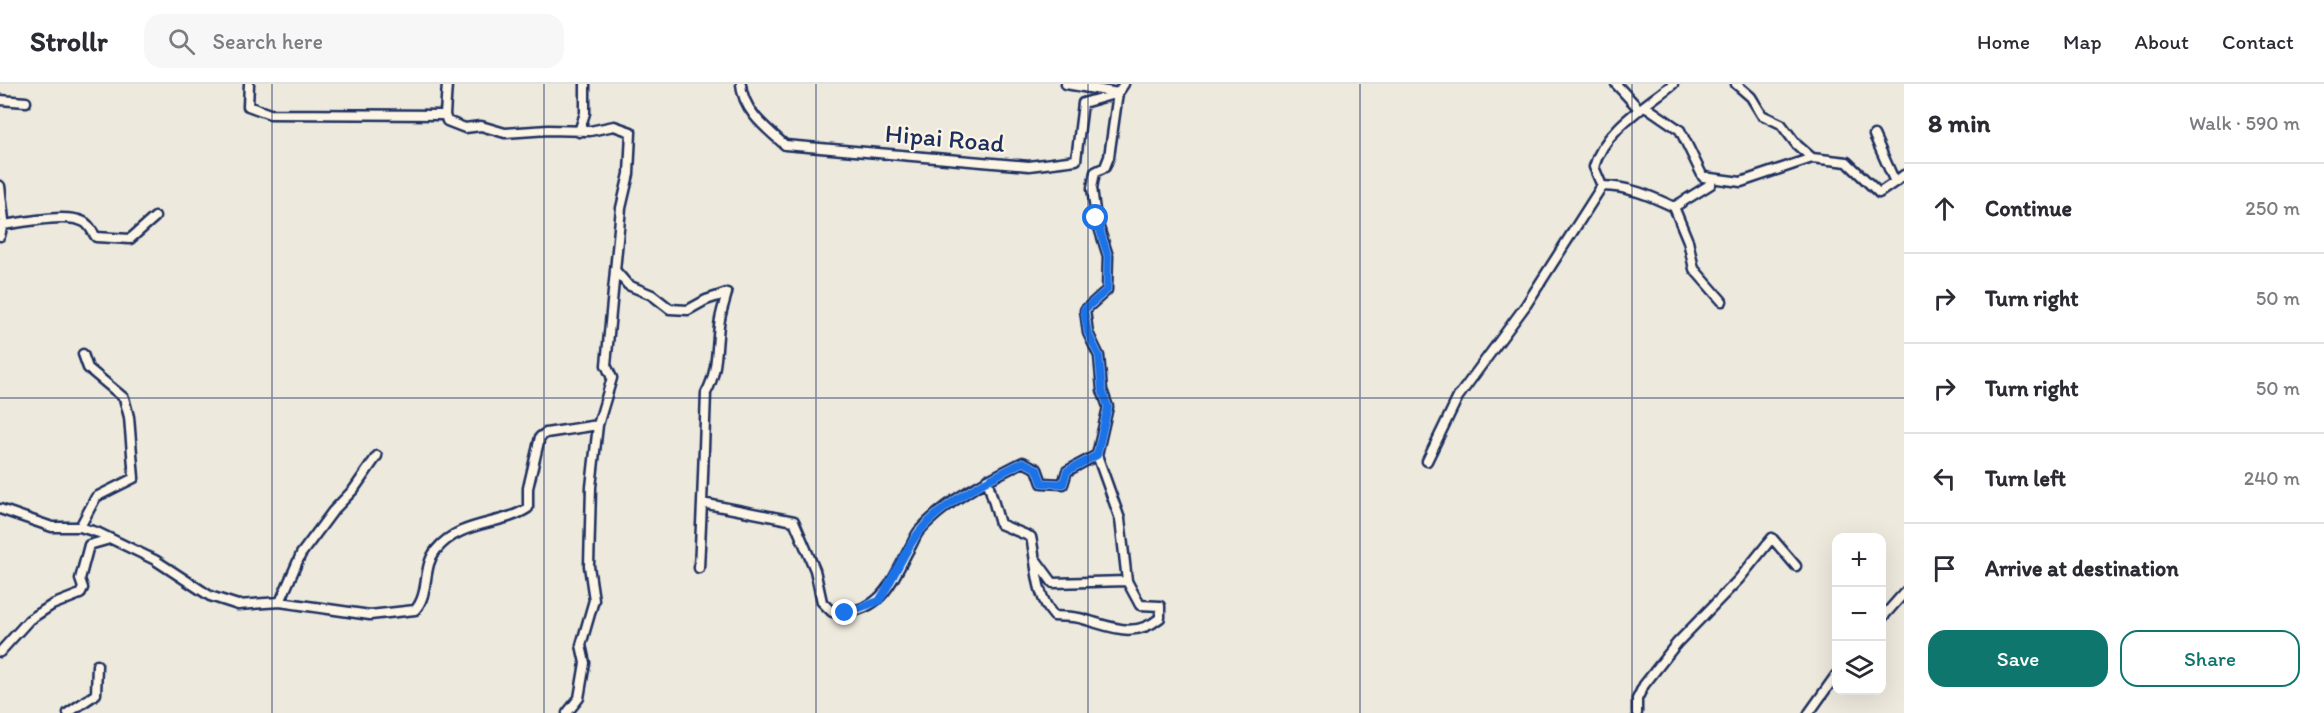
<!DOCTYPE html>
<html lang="en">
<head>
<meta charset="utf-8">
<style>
  body { margin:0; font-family:Itim,sans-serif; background:#f7f7f7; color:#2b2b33 }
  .controls { position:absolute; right:18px; bottom:18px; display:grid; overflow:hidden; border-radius:12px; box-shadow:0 6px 24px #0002 }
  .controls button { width:54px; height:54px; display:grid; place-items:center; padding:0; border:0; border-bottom:2px solid #e1e1e2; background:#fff; color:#2b2b33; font:30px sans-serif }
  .stop { position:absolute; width:18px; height:18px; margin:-14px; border:4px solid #1a73e8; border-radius:50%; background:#fff }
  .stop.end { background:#1a73e8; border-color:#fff; box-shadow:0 2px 6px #0008 }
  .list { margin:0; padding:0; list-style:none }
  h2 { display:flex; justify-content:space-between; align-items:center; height:78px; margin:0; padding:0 24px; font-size:26px }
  h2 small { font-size:20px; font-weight:400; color:#7c7c81 }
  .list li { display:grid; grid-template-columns:39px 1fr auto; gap:18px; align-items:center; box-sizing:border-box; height:90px; padding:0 24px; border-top:2px solid #e1e1e2 }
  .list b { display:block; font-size:22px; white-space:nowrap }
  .list em { font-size:20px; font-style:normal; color:#7c7c81 }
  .actions { display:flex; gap:12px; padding:18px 24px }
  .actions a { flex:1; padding:14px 0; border:2px solid #0f766e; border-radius:18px; text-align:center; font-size:21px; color:#0f766e }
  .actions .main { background:#0f766e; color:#fff }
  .icon { flex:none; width:33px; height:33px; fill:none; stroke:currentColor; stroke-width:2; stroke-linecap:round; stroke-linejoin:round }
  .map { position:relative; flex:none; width:1904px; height:629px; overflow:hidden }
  header { display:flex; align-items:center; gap:36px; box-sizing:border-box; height:84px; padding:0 30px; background:#fff; border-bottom:2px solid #e1e1e2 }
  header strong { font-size:28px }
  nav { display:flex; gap:33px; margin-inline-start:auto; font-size:21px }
  .search { width:420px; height:54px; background:#f7f7f7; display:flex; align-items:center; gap:15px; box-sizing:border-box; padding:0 21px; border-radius:18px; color:#7c7c81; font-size:22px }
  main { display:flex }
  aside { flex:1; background:#fff }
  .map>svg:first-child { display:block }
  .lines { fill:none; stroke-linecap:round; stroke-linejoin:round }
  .street-casing { stroke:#1b2f5e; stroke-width:13 }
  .street { stroke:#fcf5e5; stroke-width:8 }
  .route { stroke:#1a73e8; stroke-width:8 }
  .grid { fill:none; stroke:#1b2f5e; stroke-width:1.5; stroke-opacity:0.55 }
  .labels { text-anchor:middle; stroke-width:4.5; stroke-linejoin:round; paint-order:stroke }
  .street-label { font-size:26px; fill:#1b2f5e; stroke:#fcf5e5 }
</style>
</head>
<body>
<header>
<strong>Strollr</strong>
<div class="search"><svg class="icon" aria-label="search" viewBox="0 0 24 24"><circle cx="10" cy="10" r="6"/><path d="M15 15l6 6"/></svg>Search here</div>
<nav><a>Home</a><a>Map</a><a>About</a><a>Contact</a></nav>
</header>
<main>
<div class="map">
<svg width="1904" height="629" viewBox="0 0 1904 629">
  <rect width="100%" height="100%" fill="#eee9dd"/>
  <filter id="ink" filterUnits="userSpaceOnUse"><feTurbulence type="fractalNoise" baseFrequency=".0167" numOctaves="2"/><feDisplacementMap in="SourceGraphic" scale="12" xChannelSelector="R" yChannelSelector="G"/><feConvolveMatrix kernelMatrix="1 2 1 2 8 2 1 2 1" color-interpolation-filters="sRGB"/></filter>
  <g filter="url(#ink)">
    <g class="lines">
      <g class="street-casing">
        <path id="street" d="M249,0l-1,22 22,8 175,1 2,-31
          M741,0c2,27 25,44 44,61l244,21 47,-6 7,-57 35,-10 6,-9
          M1616,0l24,26
          M1736,0l15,13 11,18 19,9 16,21 15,13 35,4 32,31 16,-11 -21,-47
          M0,16l26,2
          M1645,22l35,24 23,47 38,5 71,-24
          M445,31l2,6 18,7 16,-2 24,7 43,-3 42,1 24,-5 17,6 -2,42 -8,34 -15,157 6,13 -14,47 -7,62 -2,79 5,34 -13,45 4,18 -6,35 -12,15
          M579,48l6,-19v-29
          M1895,98l9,-7
          M0,102l4,34 -4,16
          M1602,102c26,0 49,10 72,21l14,34 6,28 28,32
          M1602,102l-8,-19c10,-37 50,-60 79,-83
          M1674,123l37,-23 -4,-7
          M4,141c20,-3 62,-12 80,-3 6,3 8,10 12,15l34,2 25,-22
          M615,186l13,15 24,10 18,14 18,1 18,-10 21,-7c-3,11 -7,22 -8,33 -3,24 -1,45 -13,67l-4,110 92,18 21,49 7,32 10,10c47,3 57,-25 76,-61 4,-6 7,-15 11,-20 28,-31 68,-51 104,-69l14,7 5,14 21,1 4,-13 30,-16 11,-48 -6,-17 -3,-34 -11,-23 -3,-23 22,-20 1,-34 -12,-38 -4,-30 3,-16 10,-5 4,-10 9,-64 -52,-9
          M1097,371l23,64 7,62
          M1427,377l31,-64 68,-92 76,-119
          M987,395l13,45 31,13c6,27 4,58 23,79 9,1 20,0 29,3 29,8 51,20 77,-1v-12l-20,-1 -13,-24 -74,2 -17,-23
          M0,425l52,18h28l19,6 56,27 55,36 28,9 42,-3 90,13 45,-5c15,-16 7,-43 21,-60 24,-30 65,-24 92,-42v-20l12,-51 6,-4 52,-8
          M80,443l16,-30 38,-19 -5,-61 -5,-19 -36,-30 -5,-14
          M699,484l3,-65
          M280,518l21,-48 32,-43 21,-22 23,-33
          M1882,534l22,-25
          M0,568l29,-32 23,-15 28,-11 3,-6 -3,-9 9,-34 21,-6
          M68,629l28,-19 1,-29
          M1637,629v-14l7,-14 33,-42 62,-64 33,-41 24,28
          M1809,629l27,-38"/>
      </g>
      <use href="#street" class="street"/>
    </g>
  </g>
  <g class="lines" filter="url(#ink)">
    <path class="route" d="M845,529l34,-12c13,-20 27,-53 40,-69 23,-29 72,-54 104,-70l14,7 5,14 21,1 4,-13 30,-16 11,-48 -6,-17 -3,-34 -11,-23 -4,-23 23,-20 1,-34 -12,-38"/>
  </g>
  <path class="grid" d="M272,0v629M544,0v629M816,0v629M1088,0v629M1360,0v629M1632,0v629M0,314h1904"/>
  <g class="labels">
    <g class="street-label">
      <text transform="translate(945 54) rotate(5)" y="9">Hipai Road</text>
    </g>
  </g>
</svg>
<div class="controls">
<button>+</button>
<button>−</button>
<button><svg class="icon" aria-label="layers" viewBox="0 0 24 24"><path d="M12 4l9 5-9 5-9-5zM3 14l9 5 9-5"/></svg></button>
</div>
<div class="stop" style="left:1096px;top:134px"></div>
<div class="stop end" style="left:845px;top:529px"></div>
</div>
<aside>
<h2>8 min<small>Walk · 590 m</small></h2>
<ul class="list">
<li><svg class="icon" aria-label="ahead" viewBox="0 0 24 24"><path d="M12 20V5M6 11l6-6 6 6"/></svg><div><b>Continue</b></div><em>250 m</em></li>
<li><svg class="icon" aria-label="right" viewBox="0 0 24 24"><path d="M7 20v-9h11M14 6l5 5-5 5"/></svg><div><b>Turn right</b></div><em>50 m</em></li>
<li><svg class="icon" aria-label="right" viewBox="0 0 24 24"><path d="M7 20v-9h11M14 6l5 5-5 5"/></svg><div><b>Turn right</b></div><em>50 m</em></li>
<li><svg class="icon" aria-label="left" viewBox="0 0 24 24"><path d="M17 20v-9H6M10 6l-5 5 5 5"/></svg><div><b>Turn left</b></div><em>240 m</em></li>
<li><svg class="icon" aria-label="arrive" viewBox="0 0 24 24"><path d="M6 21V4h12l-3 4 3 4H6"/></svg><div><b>Arrive at destination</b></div></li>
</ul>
<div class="actions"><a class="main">Save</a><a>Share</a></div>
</aside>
</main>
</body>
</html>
